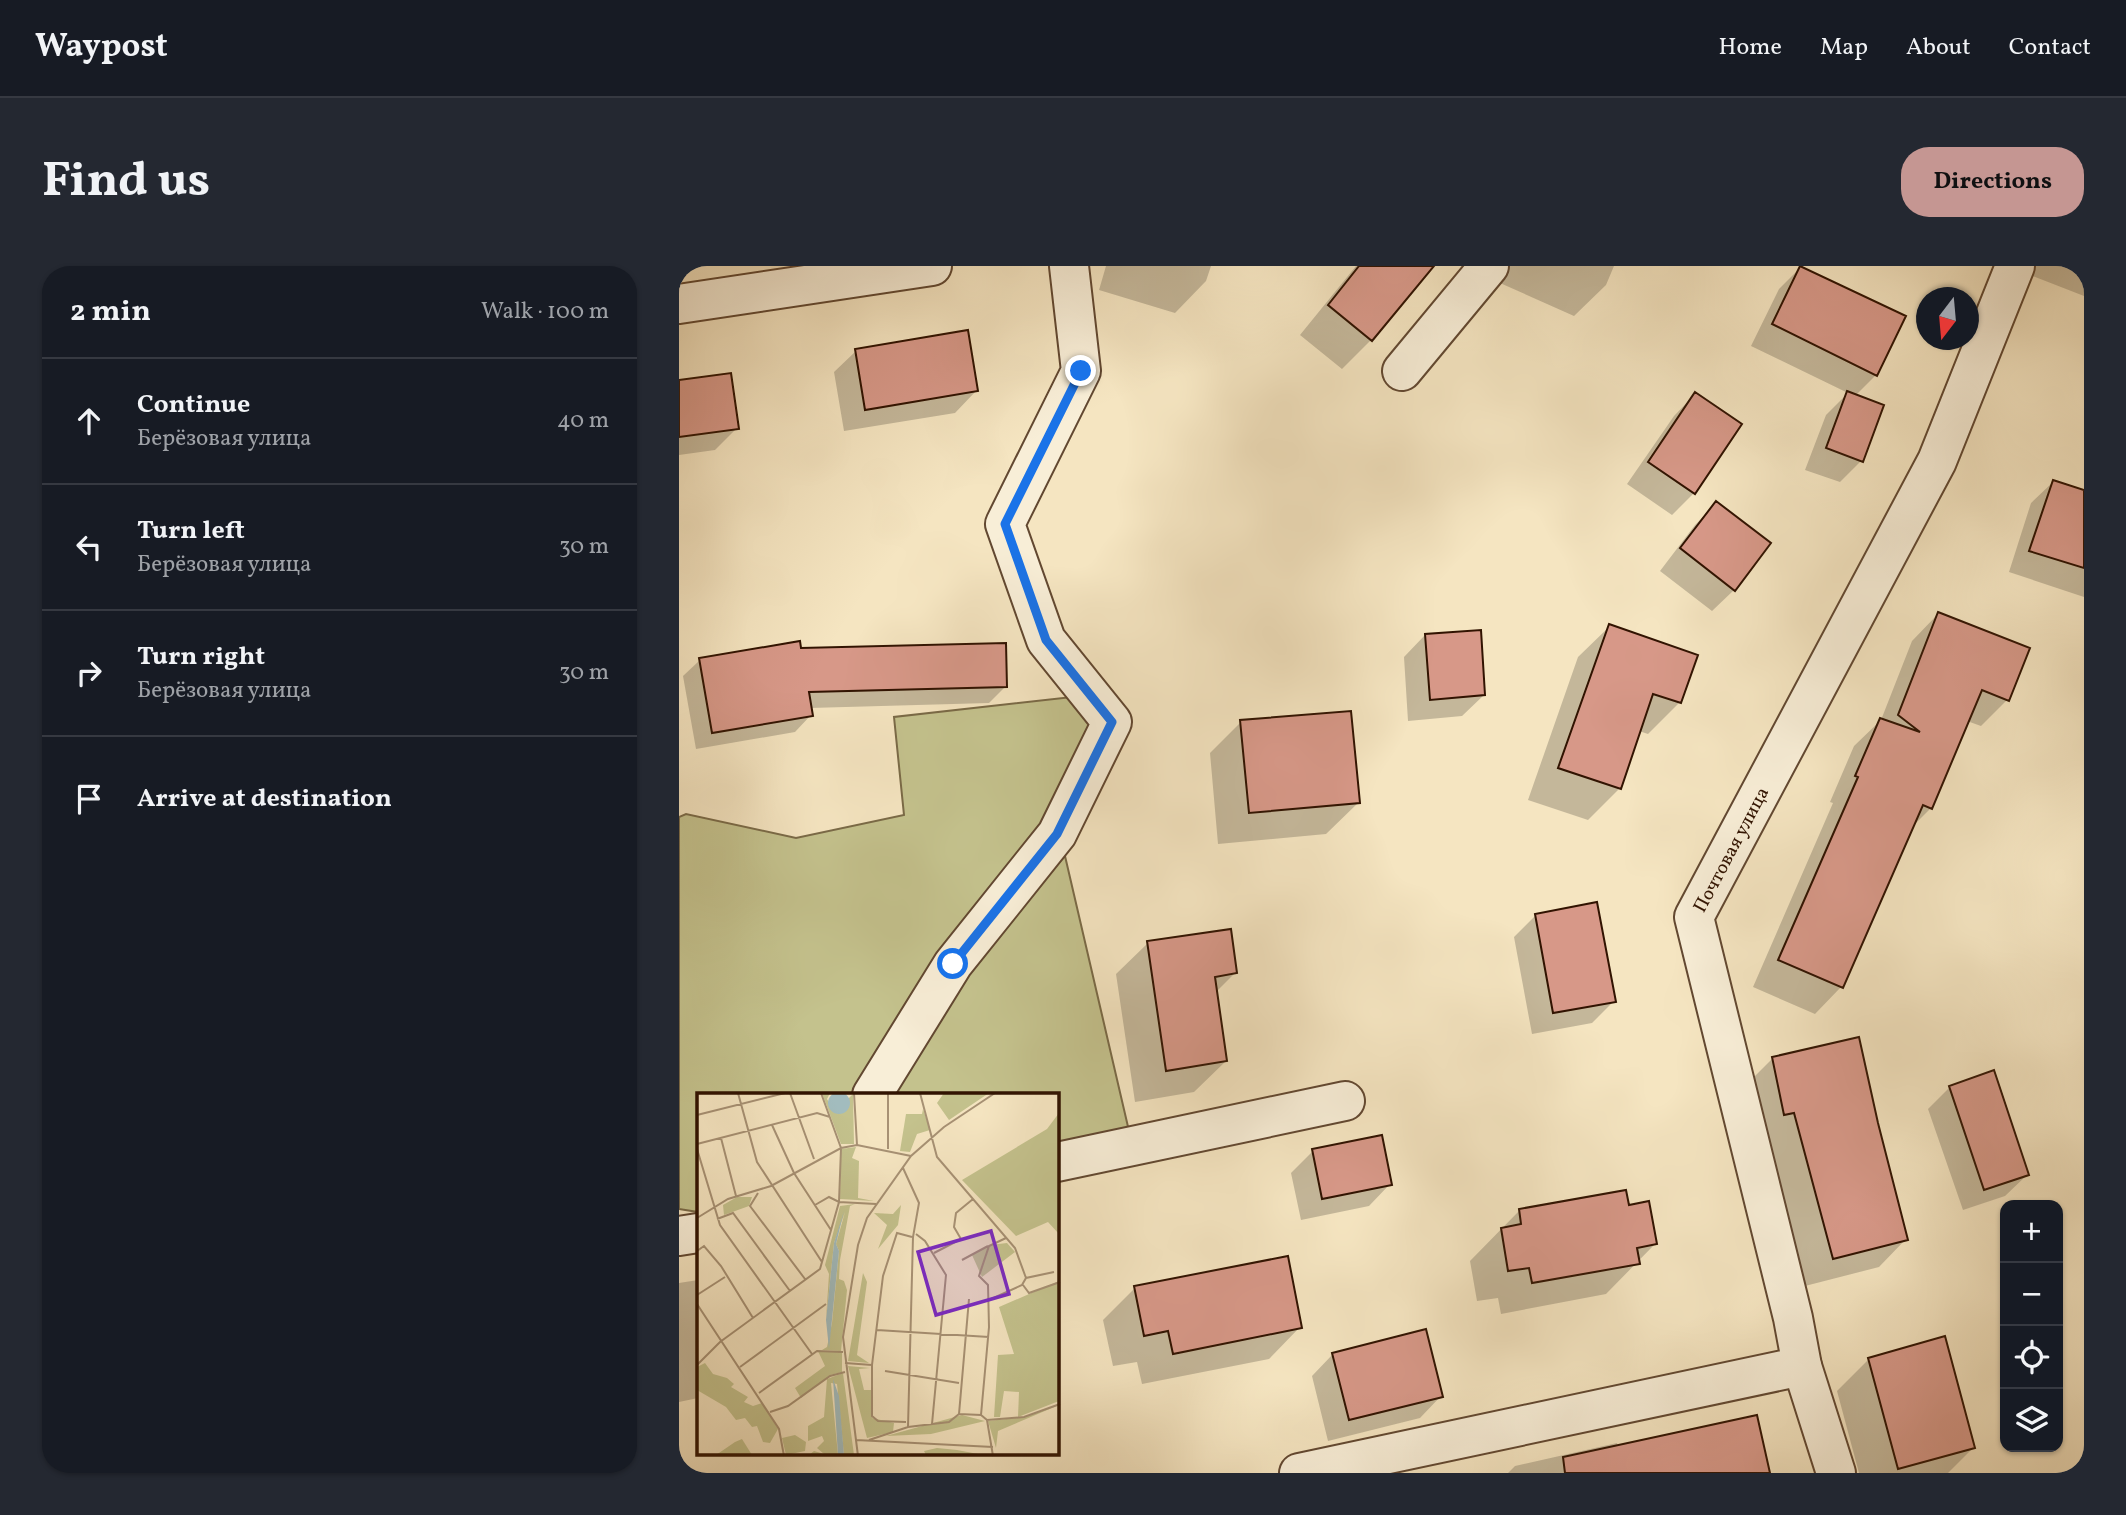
<!DOCTYPE html>
<html lang="en">
<head>
<meta charset="utf-8">
<style>
  body { margin:0; font-family:Vollkorn,serif; background:#242831; color:#f1f3f6 }
  .controls { position:absolute; right:21px; bottom:21px; display:grid; overflow:hidden; border-radius:14px; box-shadow:0 2px 5px #0004 }
  .controls button { width:63px; height:63px; display:grid; place-items:center; padding:0; border:0; border-bottom:2px solid #363941; background:#171b24; color:#f1f3f6; font:35px sans-serif }
  .compass { position:absolute; left:1237px; top:21px; width:63px; height:63px; border-radius:50%; background:#171b24; box-shadow:0 2px 5px #0004; rotate:196deg }
  .stop { position:absolute; width:21px; height:21px; margin:-16px; border:5px solid #1a73e8; border-radius:50%; background:#fff }
  .stop.end { background:#1a73e8; border-color:#fff; box-shadow:0 2px 7px #0008 }
  .list { margin:0; padding:0; list-style:none }
  h2 { display:flex; justify-content:space-between; align-items:center; height:91px; margin:0; padding:0 28px; font-size:30px }
  h2 small { font-size:23px; font-weight:400; color:#9ea1a6 }
  .list li { display:grid; grid-template-columns:46px 1fr auto; gap:21px; align-items:center; box-sizing:border-box; height:126px; padding:0 28px; border-top:2px solid #363941 }
  .list b { display:block; font-size:26px; white-space:nowrap }
  .list p { margin:0; font-size:23px; white-space:nowrap; color:#9ea1a6 }
  .list em { font-size:23px; font-style:normal; color:#9ea1a6 }
  .icon { flex:none; width:38px; height:38px; fill:none; stroke:currentColor; stroke-width:2; stroke-linecap:round; stroke-linejoin:round }
  .map { position:relative; flex:none; width:1405px; height:1207px; overflow:hidden; border-radius:28px }
  header { display:flex; align-items:center; gap:42px; box-sizing:border-box; height:98px; padding:0 35px; background:#171b24; border-bottom:2px solid #363941 }
  header strong { font-size:33px }
  nav { display:flex; gap:38px; margin-inline-start:auto; font-size:24px }
  .intro { display:flex; align-items:center; justify-content:space-between; box-sizing:border-box; height:168px; padding:0 42px }
  h1 { margin:0; font-size:49px }
  .button { padding:18px 32px; border-radius:28px; background:#c59692; color:#111; font-size:24px; font-weight:700 }
  main { display:flex; gap:42px; padding:0 42px }
  aside { flex:1; background:#171b24; border-radius:28px; box-shadow:0 2px 5px #0004 }
  .map>svg:first-child { display:block }
  .green { fill:#c4c28d; stroke:#7a6a47; stroke-width:2 }
  .shadow { fill:#0003 }
  .building { fill:#d79888; stroke:#311301; stroke-width:2 }
  .lines { fill:none; stroke-linecap:round; stroke-linejoin:round }
  .minor-casing { stroke:#624831; stroke-width:42 }
  .minor { stroke:#f8eed7; stroke-width:38 }
  .route { stroke:#1a73e8; stroke-width:9 }
  .labels { text-anchor:middle; stroke-width:5; stroke-linejoin:round; paint-order:stroke }
  .street-label { font-size:19px; fill:#311301; stroke:#f8eed7 }
  .inset-road { fill:none; stroke:#a79174; stroke-width:2 }
  .view { fill:#7b2cbf; fill-opacity:0.15; stroke:#7b2cbf; stroke-width:3.5 }
  .inset-edge { fill:none; stroke:#311301; stroke-width:3.5 }
</style>
</head>
<body>
<header>
<strong>Waypost</strong>
<nav><a>Home</a><a>Map</a><a>About</a><a>Contact</a></nav>
</header>
<div class="intro"><h1>Find us</h1><a class="button">Directions</a></div>
<main>
<aside>
<h2>2 min<small>Walk · 100 m</small></h2>
<ul class="list">
<li><svg class="icon" aria-label="ahead" viewBox="0 0 24 24"><path d="M12 20V5M6 11l6-6 6 6"/></svg><div><b>Continue</b><p>Берёзовая улица</p></div><em>40 m</em></li>
<li><svg class="icon" aria-label="left" viewBox="0 0 24 24"><path d="M17 20v-9H6M10 6l-5 5 5 5"/></svg><div><b>Turn left</b><p>Берёзовая улица</p></div><em>30 m</em></li>
<li><svg class="icon" aria-label="right" viewBox="0 0 24 24"><path d="M7 20v-9h11M14 6l5 5-5 5"/></svg><div><b>Turn right</b><p>Берёзовая улица</p></div><em>30 m</em></li>
<li><svg class="icon" aria-label="arrive" viewBox="0 0 24 24"><path d="M6 21V4h12l-3 4 3 4H6"/></svg><div><b>Arrive at destination</b></div></li>
</ul>
</aside>
<div class="map">
<svg width="1405" height="1207" viewBox="0 0 1405 1207">
  <rect width="100%" height="100%" fill="#f5e5c1"/>
  <filter id="stains"><feTurbulence type="fractalNoise" baseFrequency=".00286" numOctaves="4"/><feColorMatrix values="0 0 0 0 .2 0 0 0 0 .09 0 0 0 0 .02 0 0 0 .5 -.17"/></filter>
  <radialGradient id="worn" r=".72"><stop offset=".6" stop-color="#630" stop-opacity="0"/><stop offset="1" stop-color="#630" stop-opacity=".3"/></radialGradient>
  <path class="green" d="M393,431l25,28 -51,103 -189,267h-159v117l-19,-3v-392l7,-3 110,24 108,-23 -10,-98z
    M386,590l64,275 -72,17v-53h-177l84,-133z"/>
  <path class="shadow" d="M427,0h105l-5,15 -31,32 -76,-23z
    M677,0h52l-37,74 -29,29 -42,-34z
    M828,0h107l-8,19 -32,31 -74,-33z
    M1348,0h57v30l-59,-23z
    M1122,1l75,108 -21,21 6,65 -21,21 -35,-12 21,-55 22,-22 -97,-47 28,-57z
    M177,85l120,40 -21,22 -111,18 -10,-59z
    M0,116l58,46 -22,22 -36,5z
    M1016,128l45,31 -46,68 -22,22 -45,-31 47,-68z
    M1374,216l31,10v105l-75,-25 22,-69z
    M1037,238l18,86 -22,21 -52,-40 35,-46z
    M1259,348l69,86 -26,26 -14,-5 -36,87 -20,20 -70,159 -26,27 -62,-27 80,-184 -3,-1 24,-56 27,-26 31,-79z
    M931,360l70,76 -32,32 -9,-3 -20,58 -31,31 -60,-20 50,-143z
    M746,369l59,60 -22,21 -54,5 -4,-64z
    M121,383l205,38 -16,16 -179,5 1,7 -16,17 -99,17 -13,-73 17,-16z
    M562,456l117,81 -32,31 -108,10 -8,-91z
    M856,650l79,85 -22,22 -60,11 -18,-97z
    M469,677l87,30 -20,20 11,68 -32,31 -59,10 -19,-128z
    M1094,792l103,65 30,116 -27,28 -74,19 -39,-147 -21,-53z
    M1271,821l77,88 -22,21 -42,14 -35,-101z
    M634,885l77,33 -21,22 -68,14 -10,-47z
    M948,941l28,37 -49,50 -105,20 -3,-16 -21,3 -7,-40 49,-50z
    M19,1014v118l-19,4v-119z
    M456,1022l165,39 -31,32 -127,25 -5,-22 -24,4 -10,-46z
    M654,1088l108,42 -21,22 -92,23 -16,-65z
    M1190,1093l104,89 -25,25h-89l-22,-82z
    M938,1177l1,4 150,26h-260l7,-7z
    M1405,1189v18h-4z"/>
  <path class="building" d="M680,0h75l-62,75 -44,-36z
    M1121,0l106,50 -29,60 -105,-52z
    M289,64l10,61 -113,19 -10,-61z
    M52,107l8,56 -60,8v-57z
    M1168,125l37,14 -21,57 -37,-14z
    M1016,126l47,32 -47,70 -47,-32z
    M1374,214l31,10v78l-55,-17z
    M1037,235l55,42 -36,48 -55,-43z
    M1259,346l92,36 -21,53 -27,-11 -50,119 -9,-4 -80,183 -65,-28 80,-183 -3,-1 25,-58 40,14 -22,-17z
    M930,358l89,31 -17,48 -28,-9 -32,95 -63,-21z
    M802,364l4,65 -55,5 -5,-66z
    M121,375l1,7 205,-5 1,44 -198,5 4,24 -101,17 -13,-75z
    M672,445l9,92 -111,10 -9,-93z
    M918,636l19,100 -63,11 -18,-99z
    M552,663l6,44 -22,4 12,84 -61,10 -19,-130z
    M1180,771l19,86 30,117 -75,19 -39,-146 -10,2 -12,-58z
    M1315,804l35,105 -45,15 -35,-104z
    M703,869l10,50 -70,14 -10,-50z
    M947,924l3,15 20,-4 8,43 -20,4 3,16 -108,19 -3,-15 -21,3 -7,-43 20,-4 -2,-15z
    M609,990l14,72 -129,26 -5,-23 -24,5 -10,-50z
    M747,1063l17,68 -94,23 -17,-67z
    M1266,1070l30,112 -77,21 -30,-111z
    M1078,1149l13,58h-205l-2,-16z"/>
  <g class="lines">
    <g class="minor-casing">
      <g id="minor">
        <path d="M0,38l253,-38"/>
        <path d="M723,105l87,-105"/>
        <path d="M193,829l81,-131 104,-130 55,-112 -66,-82 -41,-116 76,-153 -12,-105"/>
        <path d="M378,896l288,-61"/>
        <path d="M0,970l19,-3"/>
        <path d="M620,1207l503,-107"/>
        <path id="s1" d="M1157,1207l-34,-107 -9,-48 -99,-401 243,-456 78,-195"/>
      </g>
    </g>
    <use href="#minor" class="minor"/>
  </g>
  <g class="lines">
    <path class="route" d="M274,698l104,-130 55,-112 -66,-82 -41,-116 76,-153"/>
  </g>
  <g class="labels">
    <g class="street-label">
      <text dy="7" stroke="none"><textPath href="#s1" startOffset="651">Почтовая улица</textPath></text>
    </g>
  </g>
  <g transform="translate(18 827)">
    <rect width="362" height="362" fill="#f5e5c1"/>
    <path d="M125,0h8l-3,6 8,13 18,-18 1,50h-13zM247,0h45l-40,27 -12,-17zM226,16l7,21 -13,4 -7,18 -10,-1 6,-37h16zM362,20v121l-11,-12 -32,14 -54,-56 85,-51zM159,54l-4,11 7,3 -1,37 16,3 -34,-2 1,-50zM40,104h15l-3,9 -25,9 -1,-10zM158,111l-5,2 -10,54 -1,19 5,2 3,9 -6,61 -19,-1 5,-3 5,-24 7,-72 -3,-7 9,-32 -11,31 -8,77 3,-46 -4,-9 15,-59zM204,112l-3,20 -20,24 9,-24 -13,-12 19,1zM310,150l8,9 -33,25 -10,-22 18,-10zM166,180l4,9 -10,73 12,8 -21,-2zM362,188v120l-41,16 1,-25 -15,-1 -4,26h-6l4,-62 16,-1 -15,-47zM121,258l24,1v20l-12,3 -29,23 -6,-10 30,-22zM8,270l8,11 14,4 7,6 -3,3 17,10 -4,5 9,4 9,-3 16,26 -8,14 -7,-1 -6,-16 -5,1 -7,-9 -9,2 -10,-13 -29,-17v-23zM151,273l22,2 -11,1 5,21h7l1,28 22,5 -1,9 -26,6zM146,280l11,82h-10l-7,-71 -6,-1 7,72h-29l5,-4 10,3 -7,-6 7,-7 -2,-5 -14,5v-15l16,-9 3,-38zM362,312l-61,26 -2,17 -8,-27 37,-4zM265,322l23,6 -54,13 -45,2zM98,342l11,7 -1,9 -19,4 -4,-17zM45,346l10,16h-36l19,-13zM240,355l20,2 21,4 -52,1 -2,-4z" fill="#c4c28d"/>
    <path d="M131 10a11 11 0 1 1 22 0a11 11 0 1 1-22 0ZM147,118l-8,33 3,7 -10,98 -3,-29 8,-77zM136,286l6,17 5,59h-6z" fill="#a2bcbe"/>
    <path class="inset-road" d="M41,0l19,69 65,100M93,0l24,66M124,0l20,55M157,0l3,52M223,0l17,64 78,91 11,30M0,22l88,-22M75,32l22,48 37,57M24,45l15,58M0,51l120,-31 13,4M0,56l23,76 92,129M191,56v-56M206,75l16,35 -6,34 -5,190M61,100l-8,13 55,73M118,112l14,-8 10,5 37,2M0,125l31,-19 43,-13 70,-38 16,-3 54,11M20,126l16,-6 57,78M219,141l9,7 21,34 -14,149M0,158l7,-5 17,20 32,52M237,160l27,-14 -7,-12 2,-14 17,-14M265,167l26,-14M326,192l6,8 31,-11M0,202l28,-18M292,207l33,-15 4,-7 28,-6M0,211l82,125 5,27M180,237l112,7M148,270l27,2M0,272l23,-23 100,-73 19,-67 2,-54M43,274l86,-63M188,278l74,12M62,300l58,-42 26,1M73,319l18,-6 42,-30 15,-4M262,321l10,-115M284,322l8,-88 -1,-42 -9,-9 10,-30 17,-8M290,327l6,36M209,329l-28,-1 -6,-5v-51l11,-89 14,-43 15,4M159,347l137,7M172,347l39,-13 41,-5 10,-8 22,1 6,5 37,-3 36,-13M161,363l-15,-119 15,-92 9,-27 44,-62 33,-29 51,-34"/>
    <path class="view" d="M294,138l18,63 -73,21 -18,-63z"/>
    <rect width="362" height="362" class="inset-edge"/>
  </g>
  <rect width="100%" height="100%" filter="url(#stains)"/>
  <rect width="100%" height="100%" fill="url(#worn)"/>
</svg>
<div class="controls">
<button>+</button>
<button>−</button>
<button><svg class="icon" aria-label="locate" viewBox="0 0 24 24"><circle cx="12" cy="12" r="6"/><path d="M12 2v4M12 18v4M2 12h4M18 12h4"/></svg></button>
<button><svg class="icon" aria-label="layers" viewBox="0 0 24 24"><path d="M12 4l9 5-9 5-9-5zM3 14l9 5 9-5"/></svg></button>
</div>
<svg class="compass" viewBox="-18 -18 36 36"><path d="M0-13l5 13h-10z" fill="#e53935"/><path d="M0 13l5-13h-10z" fill="#9ea1a6"/></svg>
<div class="stop" style="left:274px;top:698px"></div>
<div class="stop end" style="left:402px;top:105px"></div>
</div>
</main>
</body>
</html>
